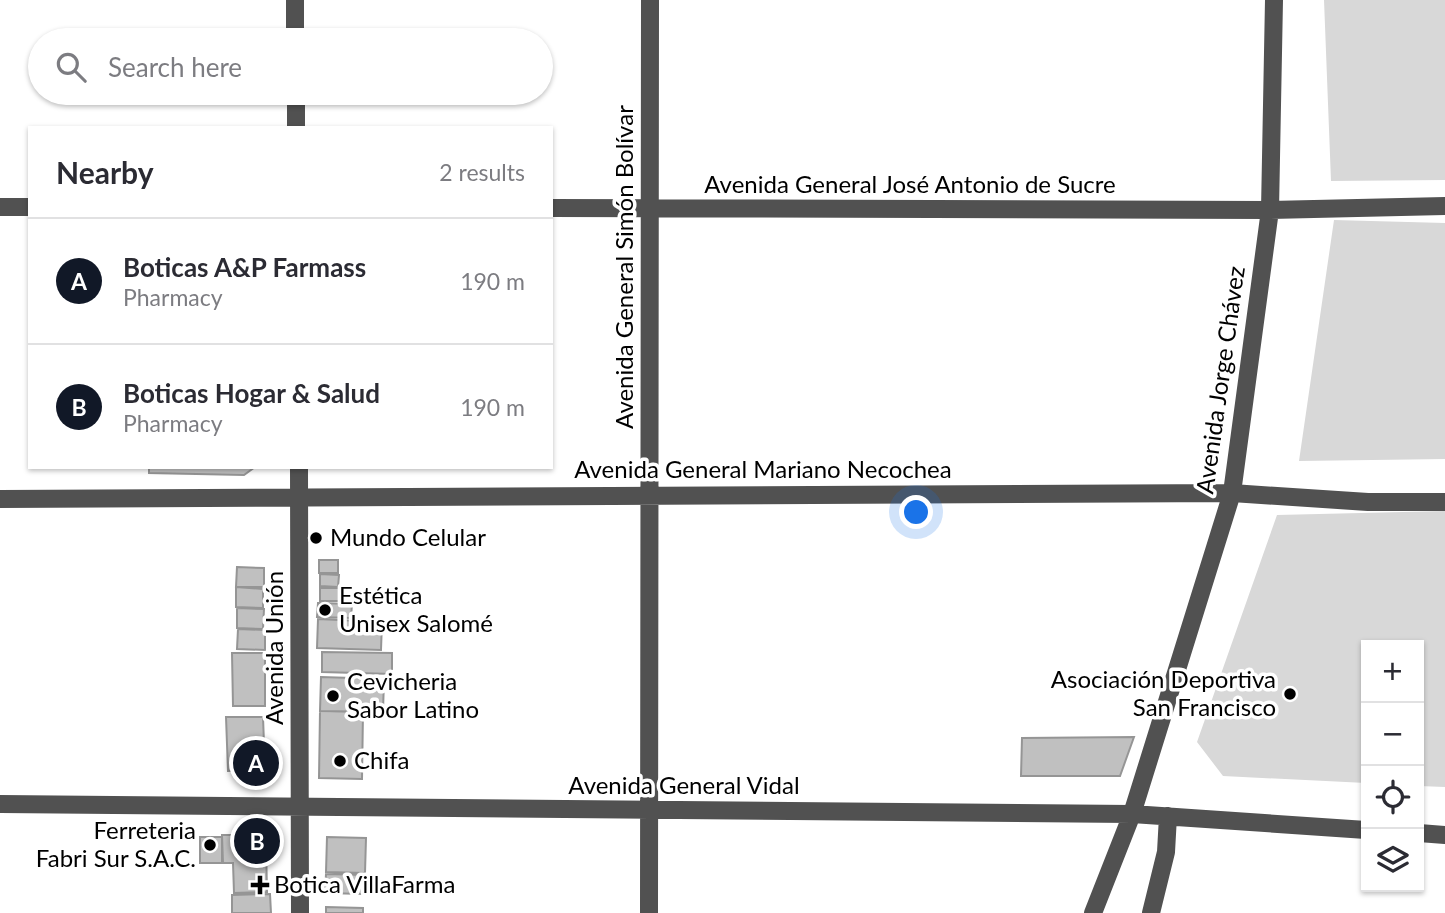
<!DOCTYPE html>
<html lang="en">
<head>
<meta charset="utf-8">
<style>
  body { margin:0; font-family:Lato,sans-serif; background:#f7f7f7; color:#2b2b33 }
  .controls { position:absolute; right:21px; bottom:21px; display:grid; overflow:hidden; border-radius:0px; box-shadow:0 2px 5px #0004 }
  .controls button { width:63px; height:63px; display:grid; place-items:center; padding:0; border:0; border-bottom:2px solid #e1e1e2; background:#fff; color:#2b2b33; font:35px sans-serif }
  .you { position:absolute; left:917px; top:513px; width:24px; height:24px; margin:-18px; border:5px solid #fff; border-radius:50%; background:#1a73e8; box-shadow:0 0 0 10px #1a73e833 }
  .badge { display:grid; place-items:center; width:46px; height:46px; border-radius:50%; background:#111827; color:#fff; font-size:23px; font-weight:700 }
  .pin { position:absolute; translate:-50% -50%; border:4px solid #fff; box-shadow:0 2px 7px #0006 }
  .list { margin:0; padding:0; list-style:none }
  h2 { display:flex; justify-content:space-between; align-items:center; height:91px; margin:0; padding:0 28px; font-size:30px }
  h2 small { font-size:23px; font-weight:400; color:#7c7c81 }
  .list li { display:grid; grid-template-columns:46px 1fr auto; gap:21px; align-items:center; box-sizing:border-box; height:126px; padding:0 28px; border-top:2px solid #e1e1e2 }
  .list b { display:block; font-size:26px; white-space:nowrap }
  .list p { margin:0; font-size:23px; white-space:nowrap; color:#7c7c81 }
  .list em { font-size:23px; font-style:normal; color:#7c7c81 }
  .icon { flex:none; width:38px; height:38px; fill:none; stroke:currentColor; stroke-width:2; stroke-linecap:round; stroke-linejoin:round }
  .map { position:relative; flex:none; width:1445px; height:913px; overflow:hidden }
  .search { position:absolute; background:#fff; box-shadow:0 2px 5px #0004; left:28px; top:28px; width:525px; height:77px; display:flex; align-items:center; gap:18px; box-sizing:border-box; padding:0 24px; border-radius:38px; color:#7c7c81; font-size:26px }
  .panel { position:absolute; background:#fff; box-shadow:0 2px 5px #0004; left:28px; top:126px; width:525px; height:343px; border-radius:0px }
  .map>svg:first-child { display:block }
  .green { fill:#d8d8d8 }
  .building { fill:#c0c0c0; stroke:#959595; stroke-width:2 }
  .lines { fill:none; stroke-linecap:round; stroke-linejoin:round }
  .minor { stroke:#515151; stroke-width:18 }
  .poi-dot { fill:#000; stroke:#fff; stroke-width:2.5 }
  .labels { text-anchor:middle; stroke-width:7; stroke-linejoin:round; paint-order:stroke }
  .street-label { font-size:24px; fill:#000; stroke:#fff }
  .poi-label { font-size:24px; fill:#000; stroke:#fff; text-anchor:start }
</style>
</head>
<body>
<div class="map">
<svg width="1445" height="913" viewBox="0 0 1445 913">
  <rect width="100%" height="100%" fill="#fff"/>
  <path class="green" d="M1324,0h121v180l-114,1z
    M1334,220l111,3v236l-146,2z
    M1445,511v276l-26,-1v-141h-53v138l-143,-7 -26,-34 80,-227z"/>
  <path class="building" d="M149,467h106l-11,8 -95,-2z
    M319,560h19v13h-19z
    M237,567l27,1v19h-28z
    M320,574l19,1 -1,12 -18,-1z
    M236,587l27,2v19l-27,-1z
    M320,588h19v13h-19z
    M318,603l34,1 -1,14 -34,-1z
    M237,608l27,1 -1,20 -26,-1z
    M318,619l64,3 -1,28 -64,-2z
    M238,629l27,1v20l-28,-1z
    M322,652l70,1v21l-70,-2z
    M232,653h33v53h-32z
    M321,677l63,2 -1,33 -63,-1z
    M320,711l43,1 -1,67 -43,-1z
    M226,717h37l2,53 -37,1z
    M1134,737l-14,39h-99l1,-38z
    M250,832h7l9,12 1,48 -33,1 -1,-30h-10l-1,-28h23z
    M200,837h22v26h-22z
    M327,837l39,1 -1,35 -39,-1z
    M326,874l38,1v19l-39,-1z
    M270,894l1,19h-39v-18z
    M326,907l37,1v5h-37z"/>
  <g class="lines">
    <path class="minor" d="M295,0v40
      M296,93v35
      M0,207h30
      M551,208l719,2 175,-4
      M299,467l1,446
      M0,499l1232,-6 136,9h77
      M0,804l1132,10 234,16
      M1419,833l26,2
      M649,913l1,-913
      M1093,913l39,-99 100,-321 38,-283 4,-210
      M1151,913l15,-61 2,-36"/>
  </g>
  <g class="poi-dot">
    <circle cx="316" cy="538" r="7"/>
    <circle cx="325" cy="610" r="7"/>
    <circle cx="1290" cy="694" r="7"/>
    <circle cx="333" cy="696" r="7"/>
    <circle cx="340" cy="761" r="7"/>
    <circle cx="210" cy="845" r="7"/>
    <path d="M256.5 874.5h7v7h7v7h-7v7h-7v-7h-7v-7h7z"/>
  </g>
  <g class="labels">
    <g class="street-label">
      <text x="910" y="193">Avenida General José Antonio de Sucre</text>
      <text transform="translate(625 267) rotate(-90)" y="8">Avenida General Simón Bolívar</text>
      <text transform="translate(1221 380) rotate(-82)" y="8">Avenida Jorge Chávez</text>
      <text x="763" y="478">Avenida General Mariano Necochea</text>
      <text transform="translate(275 648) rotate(-90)" y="8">Avenida Unión</text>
      <text x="684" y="794">Avenida General Vidal</text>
    </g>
    <g class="poi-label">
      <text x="330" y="546">Mundo Celular</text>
      <text x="339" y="604">Estética<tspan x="339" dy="28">Unisex Salomé</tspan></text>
      <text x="1276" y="688" text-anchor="end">Asociación Deportiva<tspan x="1276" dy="28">San Francisco</tspan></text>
      <text x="347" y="690">Cevicheria<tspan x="347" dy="28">Sabor Latino</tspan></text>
      <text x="354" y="769">Chifa</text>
      <text x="196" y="839" text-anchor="end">Ferreteria<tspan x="196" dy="28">Fabri Sur S.A.C.</tspan></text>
      <text x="274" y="893">Botica VillaFarma</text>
    </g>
  </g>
</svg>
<div class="controls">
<button>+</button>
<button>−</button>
<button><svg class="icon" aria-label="locate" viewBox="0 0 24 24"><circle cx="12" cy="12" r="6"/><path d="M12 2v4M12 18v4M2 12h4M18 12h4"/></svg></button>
<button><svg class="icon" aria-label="layers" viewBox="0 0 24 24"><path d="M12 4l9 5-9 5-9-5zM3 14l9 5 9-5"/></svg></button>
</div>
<div class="you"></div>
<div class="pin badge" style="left:256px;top:763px">A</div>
<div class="pin badge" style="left:257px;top:841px">B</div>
<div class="search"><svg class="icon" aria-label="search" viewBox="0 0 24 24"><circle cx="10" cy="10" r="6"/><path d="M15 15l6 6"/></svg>Search here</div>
<section class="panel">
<h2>Nearby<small>2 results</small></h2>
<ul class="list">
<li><span class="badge">A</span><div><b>Boticas A&amp;P Farmass</b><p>Pharmacy</p></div><em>190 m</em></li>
<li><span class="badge">B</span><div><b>Boticas Hogar &amp; Salud</b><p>Pharmacy</p></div><em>190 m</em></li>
</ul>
</section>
</div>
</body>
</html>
